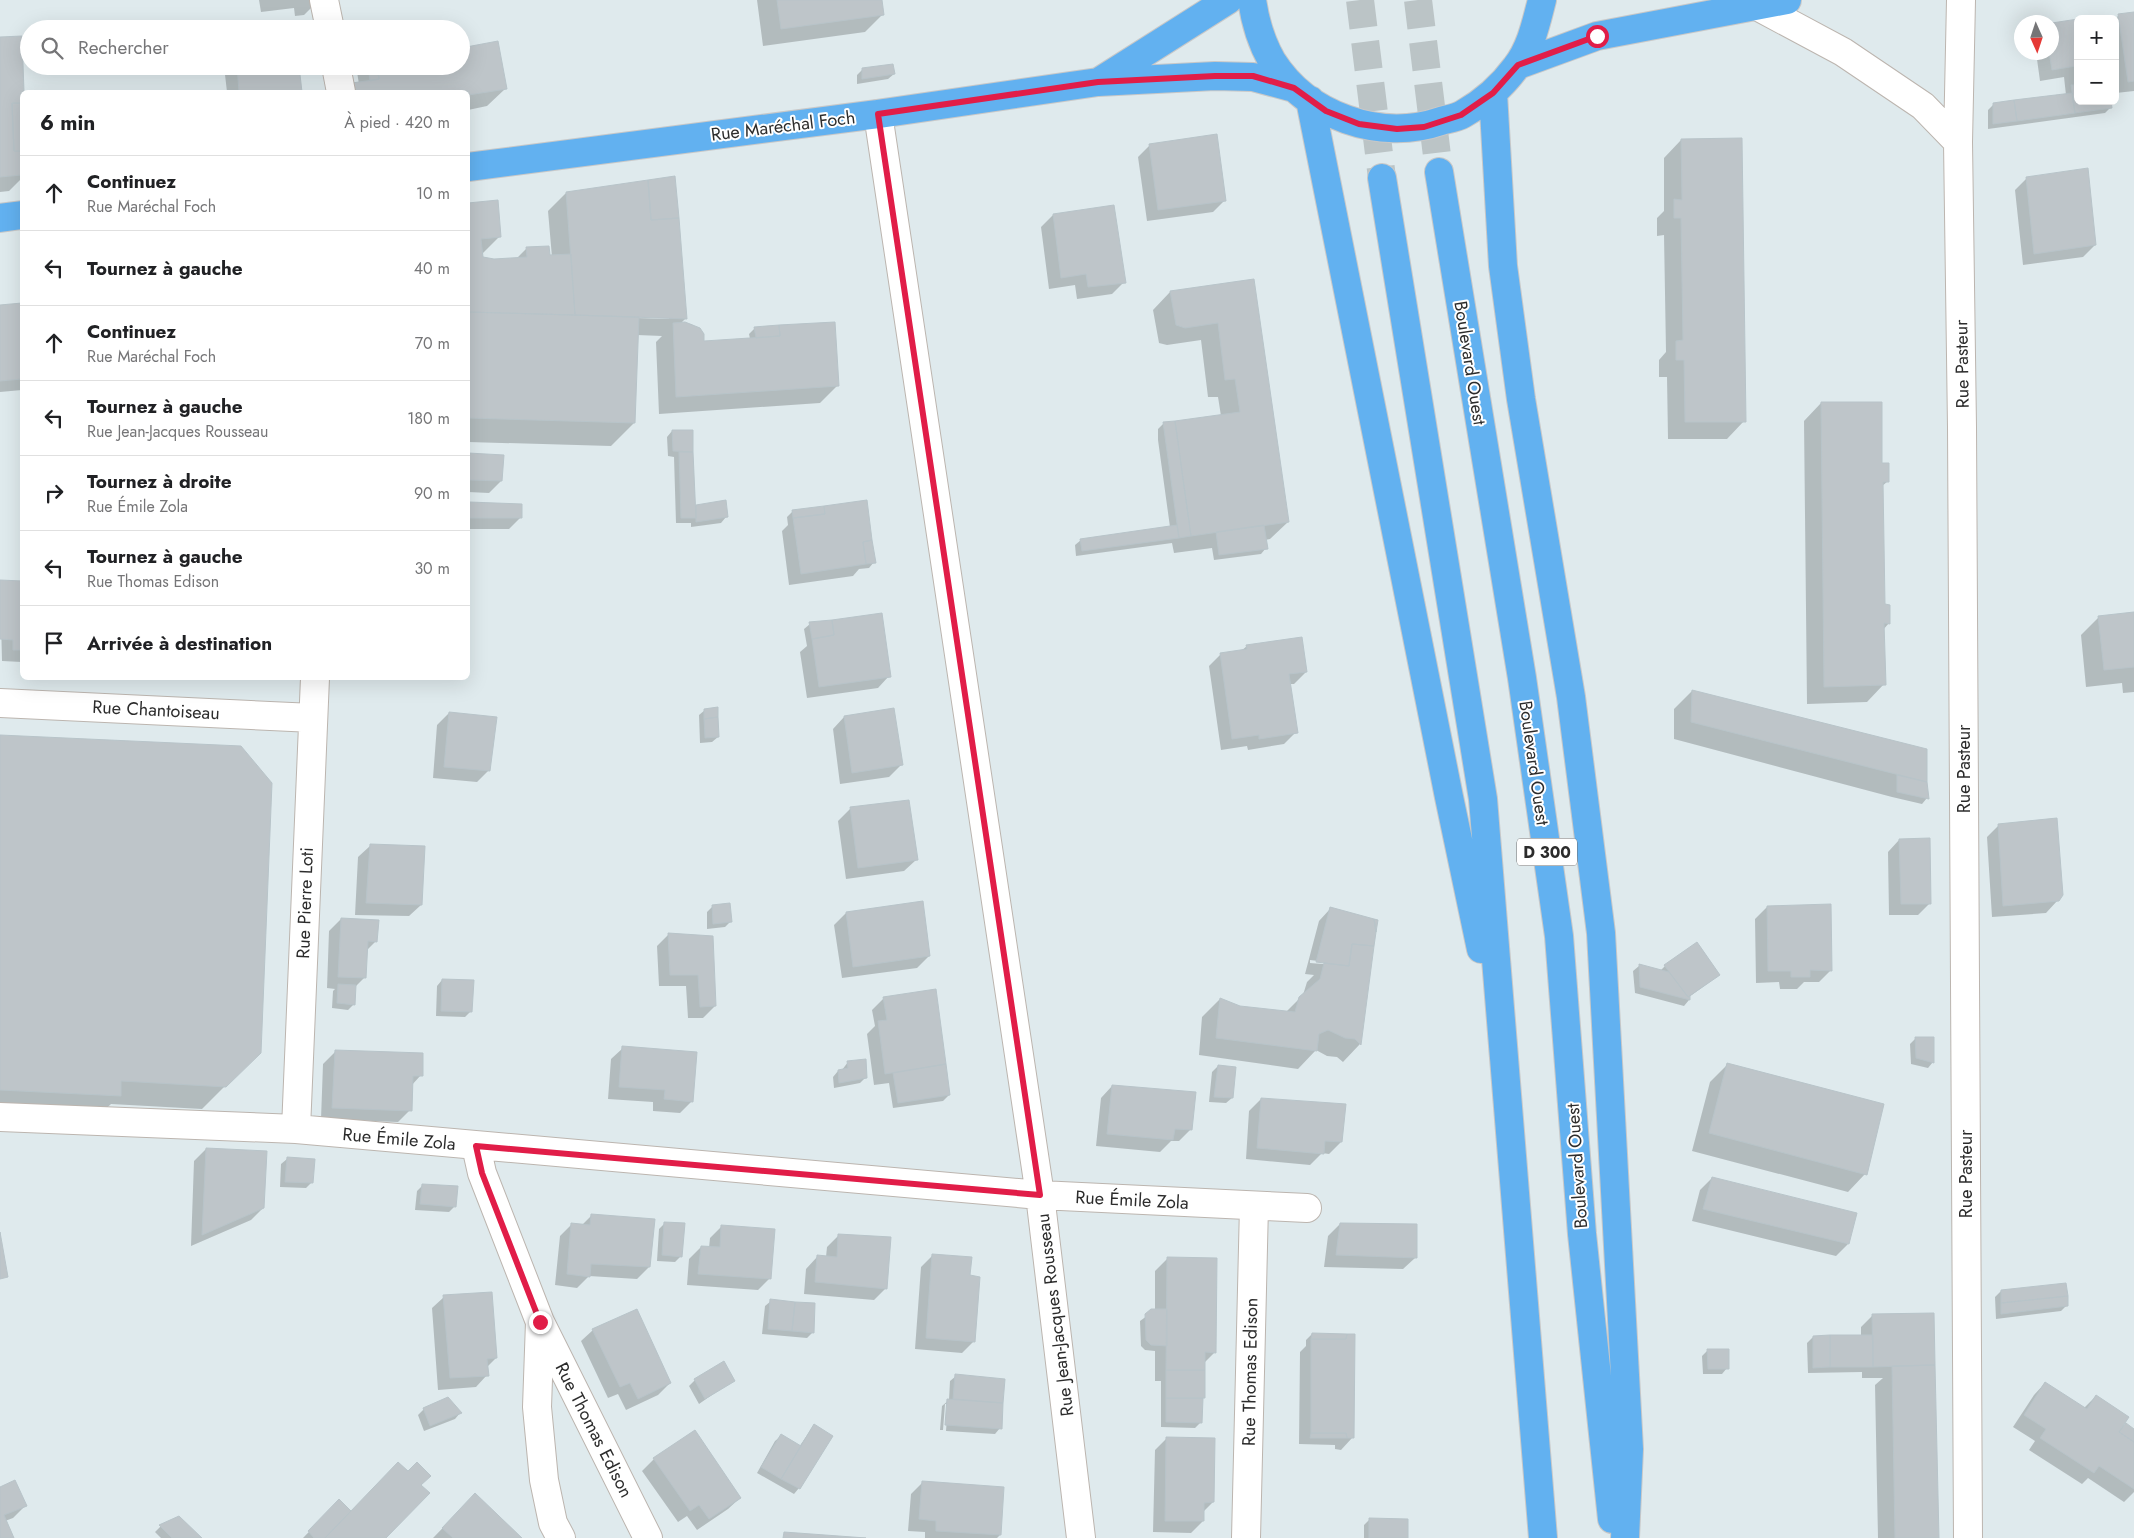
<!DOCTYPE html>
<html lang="fr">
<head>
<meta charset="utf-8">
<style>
  body { margin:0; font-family:Jost,sans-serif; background:#f2f2f2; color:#202124 }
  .controls { position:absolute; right:15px; top:15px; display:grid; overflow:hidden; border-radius:8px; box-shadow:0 5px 20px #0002 }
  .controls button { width:45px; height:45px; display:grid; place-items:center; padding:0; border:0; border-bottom:1px solid #e0e0e0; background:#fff; color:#202124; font:25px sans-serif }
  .compass { position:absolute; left:2014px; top:15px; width:45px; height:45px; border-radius:50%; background:#fff; box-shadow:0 5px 20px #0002; rotate:177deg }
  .stop { position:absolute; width:15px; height:15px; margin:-11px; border:4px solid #e11d48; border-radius:50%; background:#fff }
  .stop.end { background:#e11d48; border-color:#fff; box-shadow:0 1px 5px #0008 }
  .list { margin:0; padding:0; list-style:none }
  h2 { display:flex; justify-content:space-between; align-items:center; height:65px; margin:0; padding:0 20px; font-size:21px }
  h2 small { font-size:16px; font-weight:400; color:#757577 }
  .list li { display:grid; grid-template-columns:32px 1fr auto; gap:15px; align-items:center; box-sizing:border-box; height:75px; padding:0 20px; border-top:1px solid #e0e0e0 }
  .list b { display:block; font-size:19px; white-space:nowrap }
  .list p { margin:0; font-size:16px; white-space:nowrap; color:#757577 }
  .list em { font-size:16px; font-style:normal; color:#757577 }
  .icon { flex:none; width:28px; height:28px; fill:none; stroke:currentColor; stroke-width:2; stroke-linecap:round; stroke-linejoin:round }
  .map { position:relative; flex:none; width:2134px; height:1538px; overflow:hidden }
  .search { position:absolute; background:#fff; box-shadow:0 5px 20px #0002; left:20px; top:20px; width:450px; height:55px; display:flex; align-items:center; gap:12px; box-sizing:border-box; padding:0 18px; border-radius:28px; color:#757577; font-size:19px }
  .panel { position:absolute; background:#fff; box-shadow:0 5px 20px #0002; left:20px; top:90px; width:450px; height:590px; border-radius:8px }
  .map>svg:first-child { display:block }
  .shadow { fill:#0003; fill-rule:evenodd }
  .building { fill:#bec5c9; stroke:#b8c4c9 }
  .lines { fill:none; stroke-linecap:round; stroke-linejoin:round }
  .major-tunnel { stroke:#bbc4c6; stroke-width:28; stroke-dasharray:28 14; stroke-linecap:butt }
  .minor-casing { stroke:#bcb5af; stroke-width:30 }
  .major-casing { stroke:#c8c8c8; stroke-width:30 }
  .minor { stroke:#fff; stroke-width:28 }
  .major { stroke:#62b1f0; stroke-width:28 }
  .route { stroke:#e11d48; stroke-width:6 }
  .labels { text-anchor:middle; stroke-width:4; stroke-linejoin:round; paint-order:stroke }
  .shield { fill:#fff; stroke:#6b6b6b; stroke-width:1 }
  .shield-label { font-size:16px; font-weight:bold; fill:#2c2c2c }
  .street-label { font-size:18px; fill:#2c2c2c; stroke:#fff }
</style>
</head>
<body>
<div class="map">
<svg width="2134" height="1538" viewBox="0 0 2134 1538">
  <rect width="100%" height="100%" fill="#dfeaed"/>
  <path class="shadow" d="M259,0h56l1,3 -12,12 -9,1 -1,-8 -33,4z
    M757,0h124l2,14 -18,18 -102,14z
    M2134,13v78l-18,2 -1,-74 4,-4z
    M2078,20v81l32,7 -5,5 -117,16v-19l6,-6 72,-9 -2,-18 -24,4 -4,-29h16v-28z
    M21,37l2,55 -1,86 -13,13 -9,1v-154z
    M224,66h74l3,26h-74z
    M356,66h105l44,23 -18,17 -19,4v-18h-123l14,-8z
    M862,70l32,4 -6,5 -31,5v-9z
    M1681,140l63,281 -17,18h-59l-1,-62h-8v-17l7,-8 -2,-117 -7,1v-18l7,-7v-53z
    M1150,145l75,55 -12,12 -66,9 -9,-64z
    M2027,178l68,67 -12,12 -60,8 -8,-75z
    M566,193l120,125 -5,5 10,1 8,5 4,13 47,-3 -1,-5 6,-6 83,57 -18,18 -161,11 -3,-72 6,-6 -25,-1 -3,88 -23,23 -143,-4v-238l29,-3 3,35 -18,18v4l12,2 22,-1 11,-11 25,9 -4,-46zM636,316l33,1v2l-33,-1z
    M1053,215l71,67 -12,12 -35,5 -2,-14 -26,4 -8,-62z
    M1253,280l35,242 -18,17 -5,1 1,8 -5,6 -47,6 -2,-12 -38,5 -2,-10 -96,13 -1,-11 6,-5 89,-13 -12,-87v-11l6,-6 57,-7 -3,-19h-10l-7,-57 -34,5 -8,-2 -6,-33 17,-18z
    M22,304v86l-22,2v-86z
    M1821,403l60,61 7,17 -7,6 2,118 6,18 -6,7 1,54 -17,18 -60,2 -3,-283z
    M672,431h20l3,75 29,-4 2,15 -5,6 -30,4v-4h-15l-2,-66 -6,-1 -1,-19z
    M468,454l34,2 -1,25 -12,12 -21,-1v3z
    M468,503l52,2 1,12 -12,12h-41z
    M793,511l81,51 -5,6 -10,1 -6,7 -64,9 -7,-54 6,-6 -1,-8z
    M0,582h22v80l-20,-1z
    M2134,613v79l-11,1 -1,-10 -36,4 -5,-52 18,-18z
    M810,624l79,52 -11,12 -71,10 -7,-46 7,-6 -3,-17z
    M1247,646l59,26 -12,12h-4l6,48 -12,12 -36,6 -1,-4 -26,4 -12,-84 12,-12 20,-3z
    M1692,691l233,59 2,48 -5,6 -30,-7 -218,-58v-30z
    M705,710l13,27 -6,5 -12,1 -1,-28z
    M449,713l40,57 -12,12 -44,-4 4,-53z
    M844,717l57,48 -12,12 -49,7 -7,-55z
    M0,737l259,315 -57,57 -91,-5 -15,14 -96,-4z
    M908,801l8,59 -12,11 -58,8 -8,-58 12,-12z
    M1999,825l59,75 -12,13 -54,4 -5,-80z
    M1899,840l31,63 -12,12h-29l-1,-63z
    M370,846l51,59 -12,11 -54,-1 3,-58z
    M922,903l7,53 -12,12 -75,10 -8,-53 12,-12z
    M713,906l18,15 -6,6 -18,2v-17z
    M1767,907l64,63 -12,12h-15l-7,7h-17l-1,-7 -23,1 -1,-64z
    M1330,909l43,38 -13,97 -17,18 -6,-5 -10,-1 -11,-6 -18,19 -99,-14 3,-38 18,-18 19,8 47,5 17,-17 4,-13 7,-7 -9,-1 14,-53zM1310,960l25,3v2l-25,-2z
    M341,919l35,22 -10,10 -1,26 -11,11v16l-6,6 -16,-2 1,-17 2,-2 -8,-1 2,-57z
    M669,934l43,3 3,69 -12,12h-15l-2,-32h-27l-2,-40z
    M1639,966l21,5 5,-5 54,9 -30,22v3l-5,6 -49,-13 -2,-22z
    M442,980l29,31 -6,6 -29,-1 1,-30z
    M884,998l61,66 -2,1 6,30 -6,6 -50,7 -4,-25 -15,2 -7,-51 8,-8 -3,-16z
    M1916,1038l17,24 -5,6 -17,-4 -1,-20z
    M623,1048l69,53 -12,12 -27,-2v-9l-45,-3 3,-40z
    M335,1052l86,23 -10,11 -1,24 -12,12 -77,-3 2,-55z
    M848,1062l18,15 -6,6 -26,5 -1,-11 5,-6 4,-1z
    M1728,1064l137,110 -17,18 -156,-41 18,-69z
    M1218,1066l14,32 -6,5 -17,-1 3,-30z
    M1112,1086l79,43 -12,12h-8l-11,11 -64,-6 5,-48z
    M1261,1099l80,43 -12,12 -7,-1 -12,12 -64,-6 3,-48z
    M206,1149l57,59 -12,12 -60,26 3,-85z
    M287,1159l25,23 -6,6 -26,-1 1,-23z
    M1712,1178l136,66 -12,12 -144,-35 8,-31z
    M423,1185l31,22 -5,5 -34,-2 2,-19z
    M592,1215l57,52 -12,12 -48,-3 -12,12 -22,-3 5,-49 12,-12 10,1z
    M665,1223l16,33 -6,6 -18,-1 2,-32z
    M1340,1224l75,34 -12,11 -79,-2 4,-31z
    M722,1226l48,52 -12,12 -71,-5 2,-26 12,-12 8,1 1,-10z
    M839,1235l47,53 -12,12 -70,-6 2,-25 11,-12h9l1,-10z
    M933,1255l36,21 5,65 -12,12 -47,-4 6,-82z
    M1167,1259l48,93 -11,11 -3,59 -6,6 -34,-1v-46h-6v-30l-10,-1 -4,-4 -1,-25 15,-11v-39z
    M2001,1291l66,14 -6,6 -65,8 -1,-22z
    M444,1297l52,61 -9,9v8l-11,12 -38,3 -6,-82z
    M771,1301l42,31 -6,6 -45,-4 3,-28z
    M1932,1314l6,224h-60l-3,-153 8,-7h-21v-6l-54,1 -1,-30 6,-6h48v-10l12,-12z
    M593,1330l77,53 -12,12 -32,15 -8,-16 -10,4 -27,-57z
    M1312,1334l40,104 -11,12 -6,-1v-4l-36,-1 1,-92 6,-6v-6z
    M1707,1351l20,17 -5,6h-19l-1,-18z
    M956,1376l47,4 -3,48 -5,6 -49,-3 2,-27h-3l-2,26h-3l2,-24 7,-6 1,-19z
    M695,1380h38l-34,24 -10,-18z
    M2045,1383l39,25 12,-12 23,35 7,-6 8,5v62l-10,10 -36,-24 -6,6 -53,-34 6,-9 -22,-14 21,-32z
    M424,1409l36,4 -5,6 -31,12 -6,-16z
    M814,1425l-15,63 -5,6 -37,-21 18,-32 6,-5 18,11z
    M1167,1438l46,64 -10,10v9l-12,12 -38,-1 2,-82z
    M654,1459l86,39 -12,11 -31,21 -10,-14 -9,6 -36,-51z
    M923,1482l77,53 -3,3h-72v-6l-17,-1 3,-37z
    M420,1486l-36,52h-81l36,-37 12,11z
    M0,1488l25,18 -12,12 -8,3 7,17h-12z
    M464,1506l56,32h-87z
    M179,1518l21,20h-39l-6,-6 5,-5z
    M1370,1519l36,19h-42v-13z"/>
  <path class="building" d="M777,0h105l2,15 -103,14z
    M2134,12v69l-6,1 -10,-68z
    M2100,16v3h-22z
    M2078,19v62l-2,-15 -24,4 -3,-18h3v-29z
    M434,23l1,6h-34l10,-2z
    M22,36l2,56h-2v11h-10l2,48h8v24l-22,2v-140z
    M498,41l9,48 -39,6v-3h-114l-2,-9 27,-4 -2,-13h84v-18z
    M893,64l2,10 -33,5v-11z
    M237,66h62l3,26h-63z
    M368,66h9l2,13 -9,2z
    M2071,85h7v16h33l1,7 -37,5z
    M2072,93l3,20 -58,8 -3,-21z
    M2014,100l3,21 -24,3v-21z
    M12,103h10v48h-8z
    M1217,134l9,67 -68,9 -9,-66z
    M1742,138l4,284h-61l-1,-62h-8v-19l7,-1 -2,-122h-7v-19l8,1 -1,-61z
    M2088,168l8,77 -62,9 -8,-77z
    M675,176l4,42 -28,2 -3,-40z
    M648,180l3,40 28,-2 8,101 -112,-4 -9,-123z
    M498,200l3,37 -20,2 2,18 11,2 33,-2 -1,-10 23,-1 1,9 21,-1 4,61 -107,-3v-109z
    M1114,205l12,78 -38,4 -2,-13 -25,4 -8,-64z
    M1254,279l35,243 -98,14 -16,-115 65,-9 -5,-33 -10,1 -7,-57 -33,5 -9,-3 -6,-34z
    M22,303v76l-22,2v-76z
    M468,312l171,5 -4,106 -167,-5z
    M685,322l15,6 4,6v7l76,-5 -1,-11 56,-3 4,64 -163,11 -3,-74z
    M779,325l1,11 -24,2 -2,-11z
    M1821,402h61v61h7v19h-6l2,122 5,1v19l-6,-1 2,62 -62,2z
    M1175,421l16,115 -12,2 -16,-116z
    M672,430h21v22l-20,-1z
    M679,452h14l3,66h-15z
    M468,453l36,2 -2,26 -33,-1v22l53,2v14h-54z
    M726,500l2,17 -32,5v-17z
    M867,500l5,40 -9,2 3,22 -65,10 -8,-56 32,-4 -1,-8z
    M824,506l1,8 -32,4 -1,-8z
    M1177,525l2,13 -97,13 -2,-12z
    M1264,525l4,24 -49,6 -3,-23z
    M872,540l4,23 -10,1 -3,-22z
    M0,580l22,1v69h-9v-10l-13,-1z
    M2134,612v55l-30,3 -6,-54z
    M882,613l9,64 -72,10 -7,-48 22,-4 -2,-15z
    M832,620l2,15 -22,4 -3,-17z
    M1302,637l5,35 -18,2 9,59 -39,6v-4l-27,4 -12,-86 27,-4 -1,-4z
    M1692,690l235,59v33l-236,-60z
    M718,707v10l-14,2v-10z
    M894,708l9,57 -51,8 -8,-57z
    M449,712l48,5 -7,54 -46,-4z
    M718,717l1,20 -14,1 -1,-19z
    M0,735l241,11 31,37 -11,270 -35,34 -105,-6v15l-121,-6z
    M1897,775l30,7 2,17 -32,-7z
    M909,800l9,60 -60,8 -8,-61z
    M2057,818l6,77 -4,6 -56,5 -5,-82z
    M1930,838l1,66h-30l-2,-65z
    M370,844l55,2 -3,59 -56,-2z
    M923,901l7,55 -77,11 -7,-55z
    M730,903l2,19 -19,2 -1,-19z
    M1831,904l1,67 -22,-1v7h-19v-6h-23l-1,-65z
    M1330,907l44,12 2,13 -2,14 -22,-2 -3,22 -33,-4z
    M341,918l38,2 -2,22 -9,-1 -2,37 -28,-1z
    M1374,919l4,1 -2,12z
    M668,933l45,3 3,70 -16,1 -2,-32h-28z
    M1697,942l23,33 -32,22 -24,-32z
    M1352,944l22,2 -13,99 -6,-6 -10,-1 -17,-8 -9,4 -2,17 -101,-13 4,-40 20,8 55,6 4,-15 21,-18 4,-16 25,3z
    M1639,964l30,8 19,25 2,-1v4l-50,-13z
    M442,979l32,1 -2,32 -31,-1z
    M338,984l18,1 -1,20 -18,-2z
    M936,989l10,75 -61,10 -7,-53 9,-1 -4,-23z
    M1915,1037h19v26l-18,-5z
    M622,1046l75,6 -4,50 -29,-3 1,-9 -46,-3z
    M335,1050l88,3v23h-10l-1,35 -80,-3z
    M866,1059l1,19 -28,5 -1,-13 10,-2 -1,-7z
    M1727,1063l157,41 -17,71 -158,-42z
    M946,1064l4,31 -52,8 -5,-30z
    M1218,1065l18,2 -3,31 -19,-1z
    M1112,1085l84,7 -4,38 -17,-1 -2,11 -66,-6z
    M1261,1098l85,6 -4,38 -17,-1 -1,13 -67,-6z
    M206,1148l61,3 -3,57 -62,27z
    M287,1157l28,2 -2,24 -28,-1z
    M1712,1177l145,36 -8,31 -146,-35z
    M422,1184l36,2 -2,21 -36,-3z
    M591,1214l64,5 -5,48 -59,-3 -1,13 -23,-3 4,-51 19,2z
    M664,1222l21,1 -3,34 -20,-2z
    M1340,1223l77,1v34l-81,-3z
    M721,1225l54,4 -4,50 -73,-5 3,-28 19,1z
    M0,1232l8,45 -8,2z
    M838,1234l53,3 -4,52 -72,-7 2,-27 20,2z
    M932,1254l40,3 -2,18 10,2 -5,65 -49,-4z
    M1167,1257l50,1 -1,95 -11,-1v18h-39z
    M2066,1283l2,13 -67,7v-13z
    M492,1292l5,66 -10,1 2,17 -39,2 -7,-83z
    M2068,1296v10l-67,8v-11z
    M770,1299l25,3 -3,29 -24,-2z
    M795,1302l20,1 -1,30 -22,-2z
    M637,1309l34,74 -33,16 -8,-16 -10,4 -28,-58z
    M1151,1309h16v37l-16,-1 -5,-5 -1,-26z
    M1934,1313l1,52 -62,2 -1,-53z
    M1312,1333l35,1 -1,5h-35z
    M1347,1334h8l-1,104h-7l-1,-5h-35v-94h35z
    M1830,1335v32l-17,1v-32z
    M1830,1335h43v32h-43z
    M1707,1349h22v20h-21z
    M724,1361l11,20 -30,18 -11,-20z
    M1935,1365l4,173h-44l-3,-172z
    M1166,1370h39v28h-39z
    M955,1374l50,5 -2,24 -50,-4z
    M2045,1382l42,27 9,-14 33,22 -10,15 15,10v47l-35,-23 -5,7 -54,-35 6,-9 -22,-14z
    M448,1397l14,16 -32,13 -7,-18z
    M1166,1398h37l-1,25 -36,-1z
    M947,1399l56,4 -1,26 -57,-4z
    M2126,1423l8,6v13l-15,-10z
    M814,1424l19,12 -33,53 -19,-10z
    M695,1430l46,68 -32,21 -10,-14 -9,6 -37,-53z
    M1311,1433h35l1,5h-37z
    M781,1434l20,12 -20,33 -20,-12z
    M1166,1437l49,1 -1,64 -10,1v18h-39z
    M398,1462l10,9 9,-9 14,14 -10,9 9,8 -44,45h-61z
    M15,1480l12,26 -23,9 10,23h-14v-51z
    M922,1481l82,6 -3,48 -65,-4v-10l-17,-2z
    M475,1493l47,45h-69l-11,-10z
    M339,1499l12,12 -26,27h-11l-6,-7z
    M179,1516l23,22h-30l-13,-13z
    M1369,1518l39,1v19h-39z
    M784,1532l82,6h-83z"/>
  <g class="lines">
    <path class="major-tunnel" d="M1360,0l22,178
      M1418,0l21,172"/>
    <g class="minor-casing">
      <path id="minor" d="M324,0l6,29
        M1961,0l-3,142 4,285 6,1111
        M1757,6l86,46 80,54 35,36
        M336,66l5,26
        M878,114l162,1081 41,343
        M0,703l313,15
        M0,1117l296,12 744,66 267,13
        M296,1129l19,-451
        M476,1146l6,27 58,149
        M561,1538l-8,-15 -9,-43 -7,-73 3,-85 108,216
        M1246,1538l8,-332"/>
    </g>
    <g class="major-casing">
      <path id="major" d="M1252,0c3,21 9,42 20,61 35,55 108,81 169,60 7,-2 15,-3 22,-7 21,-12 39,-28 53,-47 15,-19 20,-44 26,-67
        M1518,65l79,-29 190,-36
        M1100,81l128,-81
        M1493,93l10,173 18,133 50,298 30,236 28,516 -4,89
        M1310,100l139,697 32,152
        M468,167l410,-53 220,-32 117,-6 38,1 41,11
        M1439,172l83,506 37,258 23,298 30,285
        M1382,178l101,621 60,739
        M0,218l22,-3"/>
    </g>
    <use href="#minor" class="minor"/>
    <use href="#major" class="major"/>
  </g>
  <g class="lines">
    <path class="route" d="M540,1322l-58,-149 -6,-27 564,49 -162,-1081 220,-32 117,-6h38l41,12 32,23 33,13 38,5 27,-2 37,-12 32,-22 25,-28 79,-29"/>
  </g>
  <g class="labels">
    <rect class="shield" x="1517" y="838.5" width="60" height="27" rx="4"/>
    <g class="shield-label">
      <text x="1547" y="858">D 300</text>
    </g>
    <g class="street-label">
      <text transform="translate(783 126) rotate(-7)" y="6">Rue Maréchal Foch</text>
      <text transform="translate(1470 363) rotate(81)" y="6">Boulevard Ouest</text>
      <text transform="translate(1962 364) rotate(-91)" y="6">Rue Pasteur</text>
      <text transform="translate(156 710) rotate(3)" y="6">Rue Chantoiseau</text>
      <text transform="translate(1534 763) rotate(82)" y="6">Boulevard Ouest</text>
      <text transform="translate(1964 769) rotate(-90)" y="6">Rue Pasteur</text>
      <text transform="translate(305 903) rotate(-88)" y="6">Rue Pierre Loti</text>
      <text transform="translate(399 1139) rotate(5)" y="6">Rue Émile Zola</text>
      <text transform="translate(1577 1166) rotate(-94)" y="6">Boulevard Ouest</text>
      <text transform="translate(1966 1174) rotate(-90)" y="6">Rue Pasteur</text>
      <text transform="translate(1132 1200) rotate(3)" y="6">Rue Émile Zola</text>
      <text transform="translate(1055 1315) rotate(-97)" y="6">Rue Jean-Jacques Rousseau</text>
      <text transform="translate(1250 1372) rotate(-89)" y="6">Rue Thomas Edison</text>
      <text transform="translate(594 1430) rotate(63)" y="6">Rue Thomas Edison</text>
    </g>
  </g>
</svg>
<div class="controls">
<button>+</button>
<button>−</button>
</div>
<svg class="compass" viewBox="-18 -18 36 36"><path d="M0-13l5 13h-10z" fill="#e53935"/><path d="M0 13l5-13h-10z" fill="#757577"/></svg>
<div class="stop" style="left:1597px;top:36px"></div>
<div class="stop end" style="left:540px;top:1322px"></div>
<div class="search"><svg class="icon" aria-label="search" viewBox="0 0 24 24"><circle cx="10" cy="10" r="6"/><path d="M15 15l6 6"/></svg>Rechercher</div>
<section class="panel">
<h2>6 min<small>À pied · 420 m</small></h2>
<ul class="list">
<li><svg class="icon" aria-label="ahead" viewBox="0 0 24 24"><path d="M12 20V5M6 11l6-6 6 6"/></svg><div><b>Continuez</b><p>Rue Maréchal Foch</p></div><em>10 m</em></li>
<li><svg class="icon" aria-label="left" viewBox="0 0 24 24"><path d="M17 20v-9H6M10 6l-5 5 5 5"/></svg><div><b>Tournez à gauche</b></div><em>40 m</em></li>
<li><svg class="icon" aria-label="ahead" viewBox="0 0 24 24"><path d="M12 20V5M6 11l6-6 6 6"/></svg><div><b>Continuez</b><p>Rue Maréchal Foch</p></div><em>70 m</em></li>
<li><svg class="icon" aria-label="left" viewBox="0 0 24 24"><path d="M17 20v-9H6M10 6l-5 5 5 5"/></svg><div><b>Tournez à gauche</b><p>Rue Jean-Jacques Rousseau</p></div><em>180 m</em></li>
<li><svg class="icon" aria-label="right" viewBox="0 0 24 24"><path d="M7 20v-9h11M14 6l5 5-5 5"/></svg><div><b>Tournez à droite</b><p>Rue Émile Zola</p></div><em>90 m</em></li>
<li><svg class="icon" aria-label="left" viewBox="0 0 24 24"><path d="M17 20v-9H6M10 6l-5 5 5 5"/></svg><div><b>Tournez à gauche</b><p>Rue Thomas Edison</p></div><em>30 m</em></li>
<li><svg class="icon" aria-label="arrive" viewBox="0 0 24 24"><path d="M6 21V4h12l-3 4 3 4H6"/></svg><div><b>Arrivée à destination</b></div></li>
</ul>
</section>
</div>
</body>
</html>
